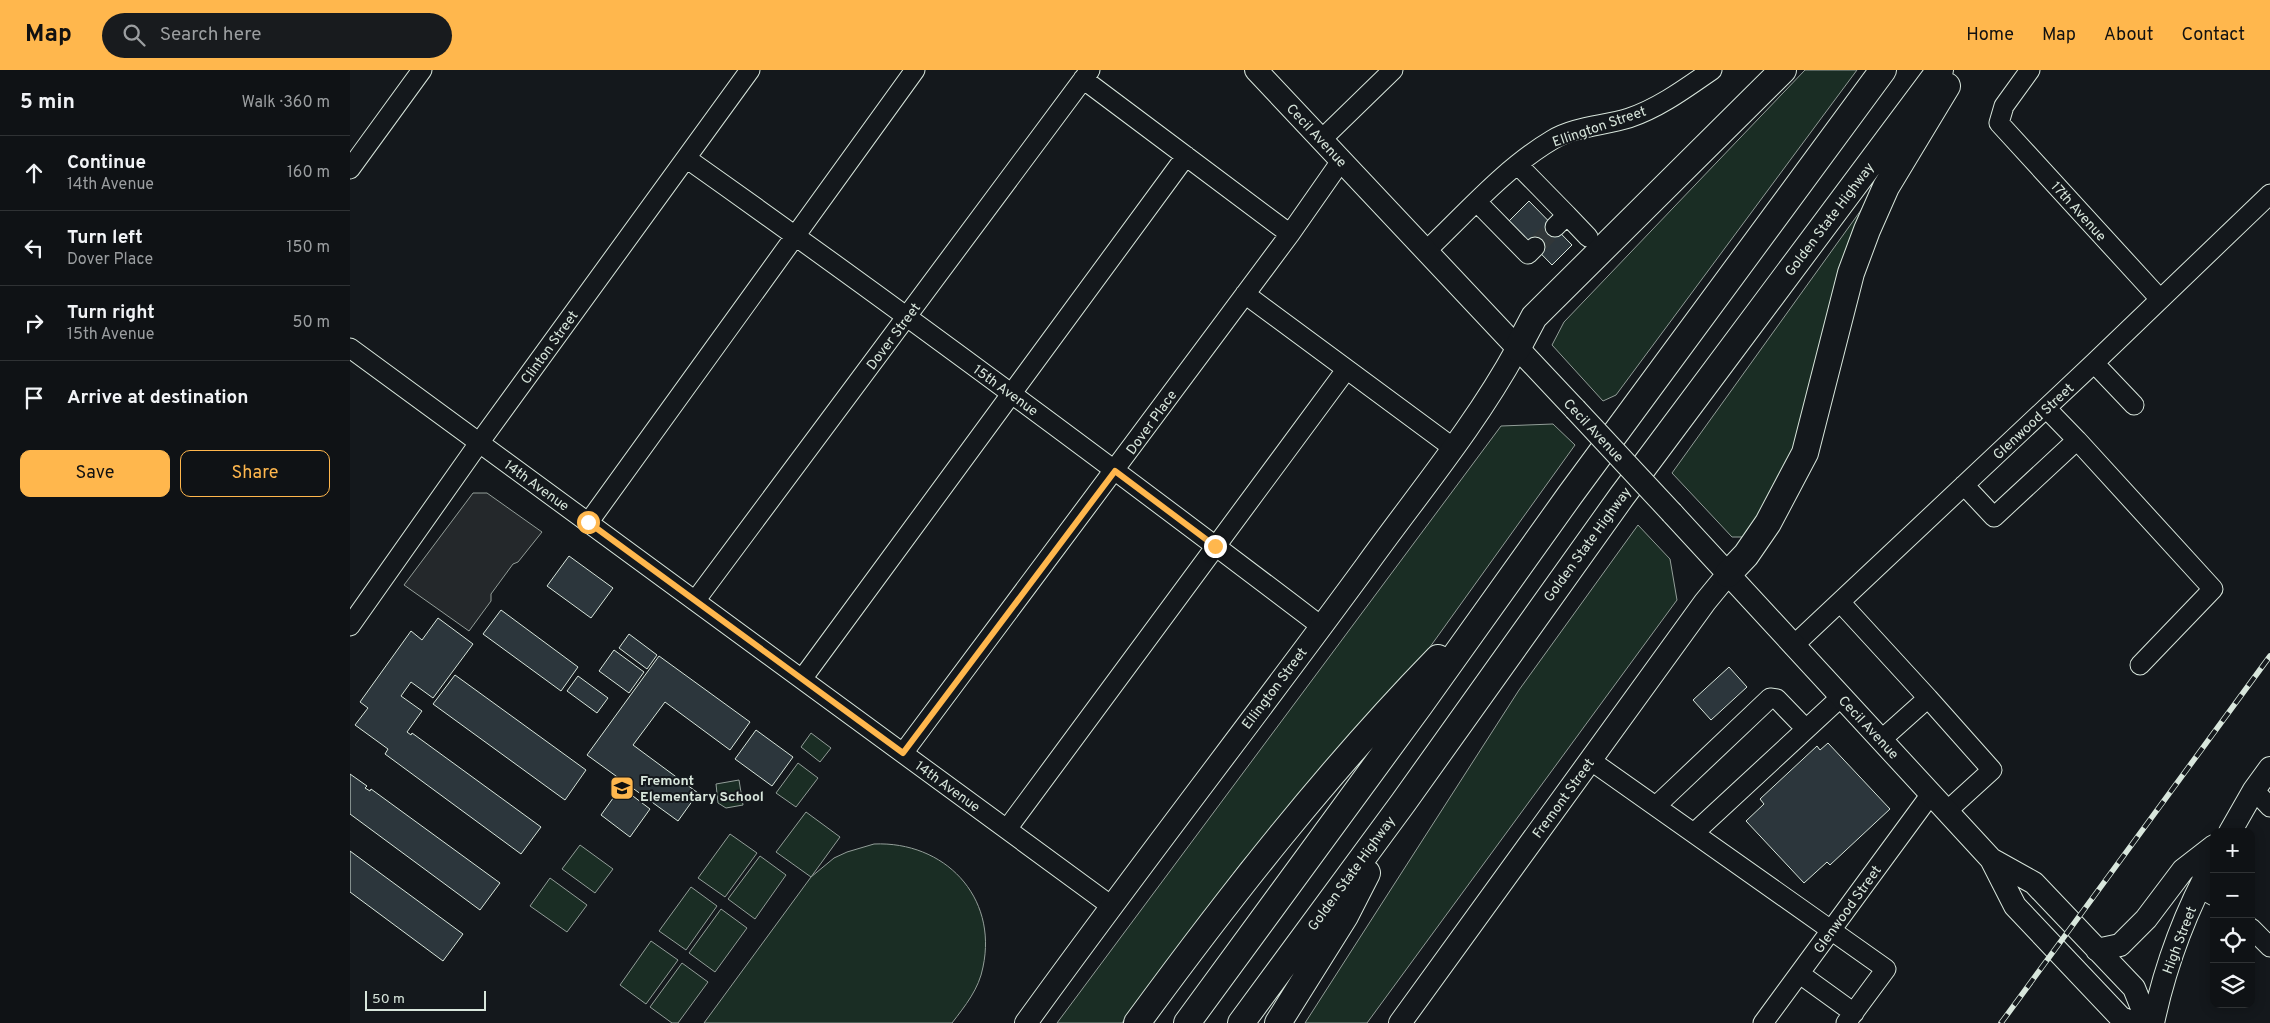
<!DOCTYPE html>
<html lang="en">
<head>
<meta charset="utf-8">
<style>
  body { margin:0; font-family:Overpass,sans-serif; background:#181b1e; color:#f1f3f6 }
  .controls { position:absolute; right:15px; bottom:15px; display:grid; overflow:hidden; border-radius:10px; box-shadow:0 2px 12px #0003 }
  .controls button { width:45px; height:45px; display:grid; place-items:center; padding:0; border:0; border-bottom:1px solid #2f3234; background:#0f1215; color:#f1f3f6; font:25px sans-serif }
  .scale { position:absolute; left:15px; bottom:12px; width:121px; box-sizing:border-box; padding-left:5px; border:2px solid #d8e6dc; border-top:0; font-size:14px; line-height:18px; white-space:nowrap; color:#d8e6dc; -webkit-text-stroke:4px #14181c; paint-order:stroke }
  .stop { position:absolute; width:15px; height:15px; margin:-11px; border:4px solid #ffb74d; border-radius:50%; background:#fff }
  .stop.end { background:#ffb74d; border-color:#fff; box-shadow:0 1px 5px #0008 }
  .list { margin:0; padding:0; list-style:none }
  h2 { display:flex; justify-content:space-between; align-items:center; height:65px; margin:0; padding:0 20px; font-size:21px }
  h2 small { font-size:16px; font-weight:400; color:#9b9ea0 }
  .list li { display:grid; grid-template-columns:32px 1fr auto; gap:15px; align-items:center; box-sizing:border-box; height:75px; padding:0 20px; border-top:1px solid #2f3234 }
  .list b { display:block; font-size:19px; white-space:nowrap }
  .list p { margin:0; font-size:16px; white-space:nowrap; color:#9b9ea0 }
  .list em { font-size:16px; font-style:normal; color:#9b9ea0 }
  .actions { display:flex; gap:10px; padding:15px 20px }
  .actions a { flex:1; padding:11px 0; border:1px solid #ffb74d; border-radius:10px; text-align:center; font-size:18px; color:#ffb74d }
  .actions .main { background:#ffb74d; color:#111 }
  .icon { flex:none; width:28px; height:28px; fill:none; stroke:currentColor; stroke-width:2; stroke-linecap:round; stroke-linejoin:round }
  .map { position:relative; flex:none; width:1920px; height:953px; overflow:hidden }
  header { display:flex; align-items:center; gap:30px; box-sizing:border-box; height:70px; padding:0 25px; background:#ffb74d; color:#111 }
  header strong { font-size:24px }
  nav { display:flex; gap:28px; margin-inline-start:auto; font-size:18px }
  .search { width:350px; height:45px; background:#181b1e; display:flex; align-items:center; gap:12px; box-sizing:border-box; padding:0 18px; border-radius:28px; color:#9b9ea0; font-size:19px }
  main { display:flex }
  aside { flex:1; background:#0f1215 }
  .map>svg:first-child { display:block }
  .green { fill:#1a2d24; stroke:#939e99 }
  .parking { fill:#24282b; stroke:#939e99 }
  .building { fill:#2c363c; stroke:#d8e6dc }
  .lines { fill:none; stroke-linecap:round; stroke-linejoin:round }
  .minor-tunnel { stroke:#313739; stroke-width:19; stroke-dasharray:19 9; stroke-linecap:butt }
  .minor-casing { stroke:#d8e6dc; stroke-width:21 }
  .major-casing { stroke:#d8e6dc; stroke-width:24 }
  .highway-casing { stroke:#d8e6dc; stroke-width:28 }
  .minor { stroke:#14181c; stroke-width:19 }
  .major { stroke:#14181c; stroke-width:22 }
  .highway { stroke:#14181c; stroke-width:26 }
  .rail-casing { stroke:#d8e6dc; stroke-width:5.5 }
  .rail { stroke:#14181c; stroke-width:4; stroke-dasharray:11; stroke-linecap:butt }
  .major-bridge-casing { stroke:#d8e6dc; stroke-width:24; stroke-linecap:butt }
  .major-bridge { stroke:#14181c; stroke-width:22 }
  .route { stroke:#ffb74d; stroke-width:6 }
  .labels { text-anchor:middle; stroke-width:4; stroke-linejoin:round; paint-order:stroke }
  .street-label { font-size:14px; fill:#d8e6dc; stroke:#14181c }
  .poi-label { font-size:14px; font-weight:bold; fill:#d8e6dc; stroke:#14181c; text-anchor:start }
</style>
</head>
<body>
<header>
<strong>Map</strong>
<div class="search"><svg class="icon" aria-label="search" viewBox="0 0 24 24"><circle cx="10" cy="10" r="6"/><path d="M15 15l6 6"/></svg>Search here</div>
<nav><a>Home</a><a>Map</a><a>About</a><a>Contact</a></nav>
</header>
<main>
<aside>
<h2>5 min<small>Walk · 360 m</small></h2>
<ul class="list">
<li><svg class="icon" aria-label="ahead" viewBox="0 0 24 24"><path d="M12 20V5M6 11l6-6 6 6"/></svg><div><b>Continue</b><p>14th Avenue</p></div><em>160 m</em></li>
<li><svg class="icon" aria-label="left" viewBox="0 0 24 24"><path d="M17 20v-9H6M10 6l-5 5 5 5"/></svg><div><b>Turn left</b><p>Dover Place</p></div><em>150 m</em></li>
<li><svg class="icon" aria-label="right" viewBox="0 0 24 24"><path d="M7 20v-9h11M14 6l5 5-5 5"/></svg><div><b>Turn right</b><p>15th Avenue</p></div><em>50 m</em></li>
<li><svg class="icon" aria-label="arrive" viewBox="0 0 24 24"><path d="M6 21V4h12l-3 4 3 4H6"/></svg><div><b>Arrive at destination</b></div></li>
</ul>
<div class="actions"><a class="main">Save</a><a>Share</a></div>
</aside>
<div class="map">
<svg width="1920" height="953" viewBox="0 0 1920 953">
  <rect width="100%" height="100%" fill="#14181c"/>
  <path class="green" d="M1455,0h52l-241,325 -13,6 -51,-56 12,-23z
    M1524,122l-76,258 -37,68 -19,19h-10l-60,-64z
    M1203,354l22,21 -168,234 -165,183 -120,161h-65l444,-597z
    M1288,455l32,34 7,41 -310,423h-62l214,-333z
    M461,663l20,15 -11,14 -19,-15z
    M448,693l20,15 -22,29 -20,-14z
    M389,710l4,25 -17,3 -8,-5 -2,-19z
    M456,742l34,25 -29,40 -35,-25z
    M380,764l27,19 -32,44 -27,-19z
    M524,774c70,-3 124,52 109,123 -4,22 -18,39 -31,56h-248l107,-146 23,-19 13,-6z
    M230,775l33,24 -18,24 -33,-24z
    M410,786l26,19 -31,44 -27,-20z
    M200,808l37,27 -20,27 -37,-26z
    M341,817l26,19 -31,44 -27,-19z
    M371,839l26,19 -32,44 -26,-19z
    M301,871l27,19 -32,44 -26,-19z
    M332,893l26,19 -30,41h-6l-22,-16z"/>
  <path class="parking" d="M123,423h14l55,39 -24,30 -5,2 -22,30v7l-22,30 -65,-46z"/>
  <path class="building" d="M1179,131l43,44 -20,20 -43,-44z
    M219,486l44,32 -22,30 -44,-32z
    M151,540l77,57 -17,24 -78,-57z
    M88,548l35,26 -40,54 -22,-16 -10,14 21,15 -15,21 4,3 1,-2 129,94 -20,27 -136,-100 3,-5 -33,-24 13,-17 -8,-6 51,-71 11,9z
    M279,564l28,21 -10,14 -28,-21z
    M264,580l30,22 -15,21 -30,-22z
    M309,586l91,66 -20,28 -65,-48 -32,43 65,48 -20,28 -91,-66z
    M1379,597l18,20 -36,33 -18,-20z
    M105,605l131,95 -21,30 -132,-96z
    M228,606l30,22 -11,15 -30,-22z
    M406,660l37,27 -21,29 -37,-27z
    M1478,673l62,66 -60,56 -3,-3 -23,21 -58,-62 18,-17 -4,-5 57,-53 3,4z
    M0,704l17,12 -2,2 5,3 1,-2 129,94 -20,27 -130,-96z
    M271,717l29,22 -20,28 -29,-22z
    M0,781l113,83 -20,27 -93,-69z"/>
  <g class="lines">
    <path class="minor-tunnel" d="M1185,177l20,-20"/>
    <g class="minor-casing">
      <path id="minor" d="M1680,0l-26,36 -5,17 161,176
        M733,9l207,155
        M971,70l72,-70
        M336,88c215,152 426,309 635,468
        M1168,95l49,50 -12,12
        M0,99l72,-99
        M1127,132l51,52 7,-7
        M1217,145l21,22
        M1076,181c40,-38 79,-83 126,-111 23,-14 52,-14 77,-22 30,-10 57,-30 83,-48
        M895,224l207,153
        M0,278l760,557
        M1744,293l40,42
        M1727,370l136,149 -73,76
        M1614,415l30,32 83,-77 -31,-32
        M238,453l327,-453
        M345,531l395,-531
        M1490,532l88,96
        M0,556l129,-183 271,-373
        M1443,576l301,-283 176,-169
        M452,609l384,-523
        M1531,670l47,-42 64,72 -45,41
        M553,683l387,-519 51,-73
        M1240,690l296,209 -40,54
        M1904,720l16,17
        M1306,736l114,-108 7,1 29,30
        M657,759l339,-459
        M1344,763l147,-136
        M1850,818l14,8
        M1901,858l19,19
        M1450,904l54,39
        M1413,953l168,-229"/>
    </g>
    <g class="major-casing">
      <path id="major" d="M906,0l319,339
        M1322,443l319,346 24,47 106,112 13,5
        M1880,762l24,-42 16,-22
        M1641,789l43,24 100,105 14,35
        M1747,880l23,-5 26,-26 37,-49 31,-24
        M676,953c111,-154 228,-304 340,-457 51,-71 109,-140 151,-217
        M1050,953l305,-421 23,-28
        M1803,953c12,-56 33,-113 61,-163"/>
    </g>
    <g class="highway-casing">
      <path id="highway" d="M1167,279l17,-32 249,-247
        M1378,504l18,-19 22,-32 37,-70 46,-180 16,-43 19,-43 61,-101
        M787,953c93,-127 191,-252 301,-365
        M837,953l233,-318 150,-210 313,-425
        M891,953l162,-220 219,-307 318,-426
        M928,953l67,-107 22,-43"/>
    </g>
    <use href="#minor" class="minor"/>
    <use href="#major" class="major"/>
    <use href="#highway" class="highway"/>
    <g class="rail-casing">
      <path id="rail" d="M1651,953l269,-367"/>
    </g>
    <use href="#rail" class="rail"/>
    <g class="major-bridge-casing">
      <path id="major-bridge" d="M1225,339l97,104"/>
    </g>
    <use href="#major-bridge" class="major-bridge"/>
  </g>
  <g class="lines">
    <path class="route" d="M238,452l315,231 212,-282 100,75"/>
  </g>
  <defs>
    <g id="school-square" transform="scale(1.25)"><rect x="-9" y="-9" width="18" height="18" rx="4" fill="#ffb74d" stroke="#14181c"/><path d="M0-5L7-2L0 1L-7-2ZM-4 1L0 2.5L4 1V4Q0 6-4 4Z" fill="#111"/></g>
  </defs>
  <g fill-rule="evenodd">
    <use href="#school-square" x="272" y="718"/>
  </g>
  <g class="labels">
    <g class="street-label">
      <text transform="translate(1249 56) rotate(-19)" y="5">Ellington Street</text>
      <text transform="translate(967 65) rotate(47)" y="5">Cecil Avenue</text>
      <text transform="translate(1729 141) rotate(48)" y="5">17th Avenue</text>
      <text transform="translate(1479 149) rotate(-53)" y="5">Golden State Highway</text>
      <text transform="translate(543 266) rotate(-53)" y="5">Dover Street</text>
      <text transform="translate(199 277) rotate(-54)" y="5">Clinton Street</text>
      <text transform="translate(656 320) rotate(36)" y="5">15th Avenue</text>
      <text transform="translate(1683 351) rotate(-43)" y="5">Glenwood Street</text>
      <text transform="translate(801 352) rotate(-54)" y="5">Dover Place</text>
      <text transform="translate(1244 360) rotate(47)" y="5">Cecil Avenue</text>
      <text transform="translate(187 415) rotate(36)" y="5">14th Avenue</text>
      <text transform="translate(1237 474) rotate(-54)" y="5">Golden State Highway</text>
      <text transform="translate(924 618) rotate(-53)" y="5">Ellington Street</text>
      <text transform="translate(1519 657) rotate(47)" y="5">Cecil Avenue</text>
      <text transform="translate(598 716) rotate(36)" y="5">14th Avenue</text>
      <text transform="translate(1213 728) rotate(-54)" y="5">Fremont Street</text>
      <text transform="translate(1001 803) rotate(-54)" y="5">Golden State Highway</text>
      <text transform="translate(1497 839) rotate(-54)" y="5">Glenwood Street</text>
      <text transform="translate(1829 870) rotate(-69)" y="5">High Street</text>
    </g>
    <g class="poi-label">
      <text x="290" y="715">Fremont<tspan x="290" dy="16">Elementary School</tspan></text>
    </g>
  </g>
</svg>
<div class="controls">
<button>+</button>
<button>−</button>
<button><svg class="icon" aria-label="locate" viewBox="0 0 24 24"><circle cx="12" cy="12" r="6"/><path d="M12 2v4M12 18v4M2 12h4M18 12h4"/></svg></button>
<button><svg class="icon" aria-label="layers" viewBox="0 0 24 24"><path d="M12 4l9 5-9 5-9-5zM3 14l9 5 9-5"/></svg></button>
</div>
<div class="scale">50 m</div>
<div class="stop" style="left:238px;top:452px"></div>
<div class="stop end" style="left:865px;top:476px"></div>
</div>
</main>
</body>
</html>
